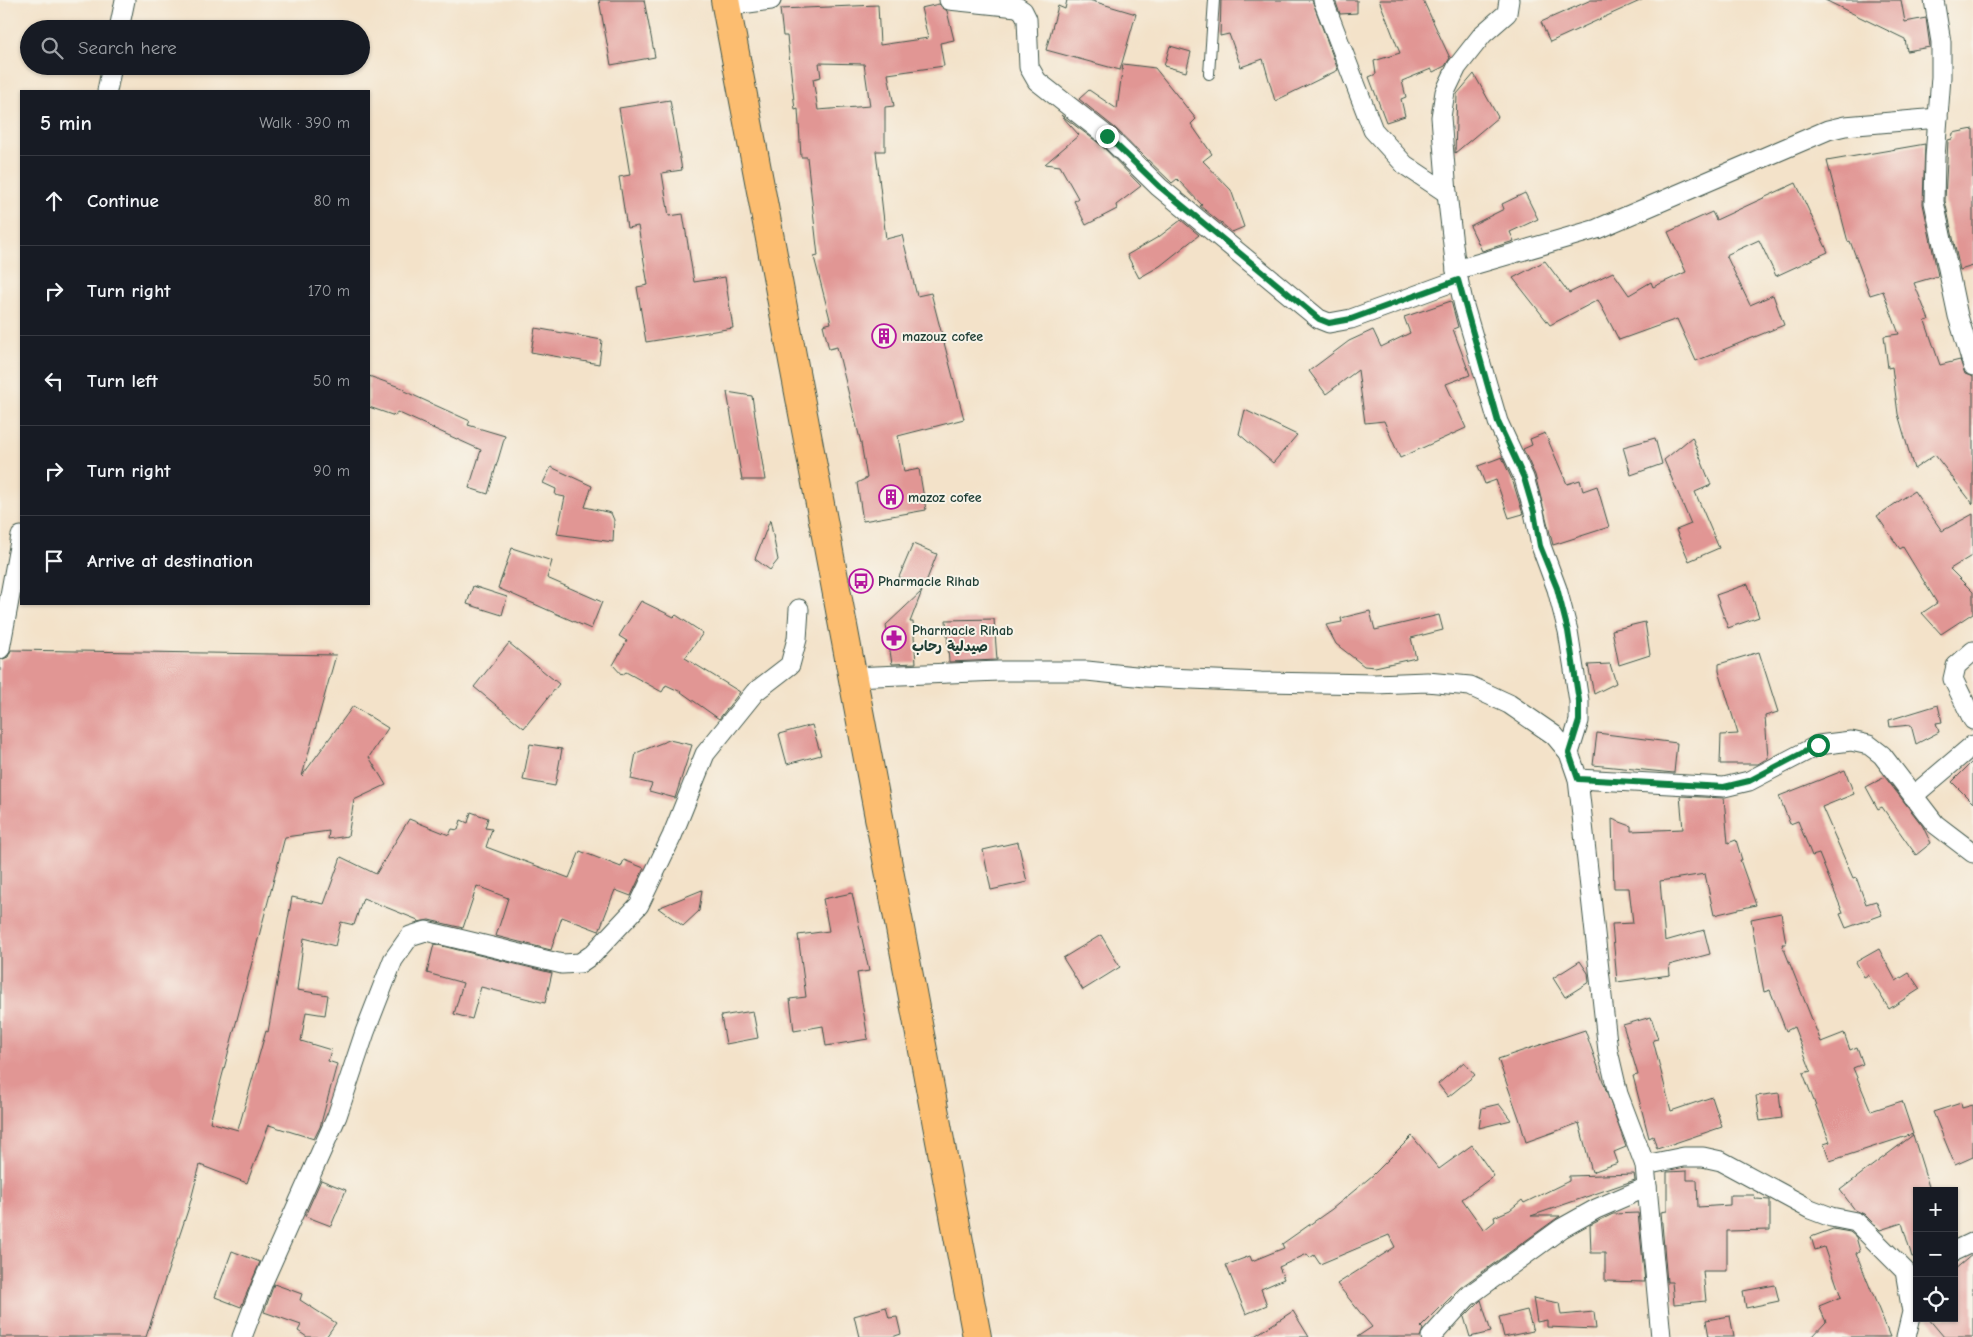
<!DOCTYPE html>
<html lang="en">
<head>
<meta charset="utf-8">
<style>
  :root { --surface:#171b24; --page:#20242c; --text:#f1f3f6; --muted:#9ea1a6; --line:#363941 }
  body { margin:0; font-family:"Comic Neue","Playpen Sans Arabic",sans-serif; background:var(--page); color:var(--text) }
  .controls { position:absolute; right:15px; bottom:15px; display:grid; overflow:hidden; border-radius:0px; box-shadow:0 1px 4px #0004 }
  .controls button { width:45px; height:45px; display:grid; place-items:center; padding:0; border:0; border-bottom:1px solid var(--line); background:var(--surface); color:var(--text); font:25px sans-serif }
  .stop { position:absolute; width:15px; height:15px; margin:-11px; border:4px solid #0b8043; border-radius:50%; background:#fff }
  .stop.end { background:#0b8043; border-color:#fff; box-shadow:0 1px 5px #0008 }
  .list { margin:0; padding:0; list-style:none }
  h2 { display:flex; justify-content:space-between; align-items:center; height:65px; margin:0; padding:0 20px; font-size:21px }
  h2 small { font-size:16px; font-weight:400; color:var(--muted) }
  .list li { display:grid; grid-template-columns:32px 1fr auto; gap:15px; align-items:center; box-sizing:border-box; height:90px; padding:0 20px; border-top:1px solid var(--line) }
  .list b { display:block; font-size:19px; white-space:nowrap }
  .list em { font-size:16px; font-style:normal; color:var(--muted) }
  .icon { flex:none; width:28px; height:28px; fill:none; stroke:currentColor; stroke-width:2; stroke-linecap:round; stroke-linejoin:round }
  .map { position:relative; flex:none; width:1973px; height:1337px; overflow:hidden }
  .search { position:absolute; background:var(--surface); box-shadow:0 1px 4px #0004; left:20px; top:20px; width:350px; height:55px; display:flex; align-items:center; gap:12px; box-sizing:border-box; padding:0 18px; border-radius:28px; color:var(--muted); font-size:19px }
  .panel { position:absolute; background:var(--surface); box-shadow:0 1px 4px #0004; left:20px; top:90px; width:350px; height:515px; border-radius:0px }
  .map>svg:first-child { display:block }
  .building { fill:#e19694; fill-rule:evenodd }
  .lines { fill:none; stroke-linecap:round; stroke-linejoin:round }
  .lane-casing { stroke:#3f564a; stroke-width:12 }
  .street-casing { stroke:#3f564a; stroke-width:21 }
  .primary-casing { stroke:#3f564a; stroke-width:30 }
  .lane { stroke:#fff; stroke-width:10 }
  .street { stroke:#fff; stroke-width:19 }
  .primary { stroke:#fcbd6f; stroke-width:28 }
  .route { stroke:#0b8043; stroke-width:6 }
  .labels { text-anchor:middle; stroke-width:4; stroke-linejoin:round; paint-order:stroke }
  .poi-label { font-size:14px; font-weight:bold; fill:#1f3d34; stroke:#f7f3e8; text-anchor:start }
</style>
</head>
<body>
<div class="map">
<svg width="1973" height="1337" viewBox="0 0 1973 1337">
  <rect width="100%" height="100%" fill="#f7f3e8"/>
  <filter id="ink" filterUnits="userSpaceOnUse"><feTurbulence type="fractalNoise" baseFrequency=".02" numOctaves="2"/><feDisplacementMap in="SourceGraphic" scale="10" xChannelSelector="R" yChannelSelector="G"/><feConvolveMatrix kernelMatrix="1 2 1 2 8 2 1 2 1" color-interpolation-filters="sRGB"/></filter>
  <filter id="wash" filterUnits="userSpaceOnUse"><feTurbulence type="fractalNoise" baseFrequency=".0096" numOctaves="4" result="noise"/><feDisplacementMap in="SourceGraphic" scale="20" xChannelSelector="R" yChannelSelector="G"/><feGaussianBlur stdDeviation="1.12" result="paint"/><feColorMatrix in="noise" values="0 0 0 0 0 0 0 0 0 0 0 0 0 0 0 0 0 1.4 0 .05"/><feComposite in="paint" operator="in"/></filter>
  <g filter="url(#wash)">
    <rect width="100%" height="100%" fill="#f3e2c9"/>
    <g id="blocks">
      <g class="building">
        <path d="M599,0H644L655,57L611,65Z"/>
        <path d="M1067,0H1089L1136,14L1120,70L1046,50L1058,6L1065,9Z"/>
        <path d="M1221,0H1312L1338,70L1275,101L1263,59L1241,67L1229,34L1220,36Z"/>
        <path d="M1335,0H1357V13L1340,14Z"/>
        <path d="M1379,0H1423L1450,58L1445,66L1433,72L1431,69L1402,81L1406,97L1401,99L1405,116L1386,122L1369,77L1376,74L1374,61L1400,53Z"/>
        <path d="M1591,0H1642L1550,42L1541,22Z"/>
        <path d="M1825,0H1901L1905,22L1926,18L1930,47L1907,51L1905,39Z"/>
        <path d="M939,4L947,11L954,40L940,43L944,66L888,74L894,106L885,107V151H876L886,239L902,235L917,296L931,293L964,419L898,436L904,472L919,469L926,510L863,521L857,483L867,478L861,443L837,347L829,349L823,325L831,323L814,257L818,256L807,157H801L798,109L795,110L787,36H783L780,9L878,5L880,45L928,38L921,8ZM819,63L864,64L870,106L818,110L813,79L821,77Z"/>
        <path d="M1170,46L1191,52L1186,72L1164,66Z"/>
        <path d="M1123,64L1155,68L1196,119L1191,124L1212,154L1203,161L1231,190L1244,227L1232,232L1200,206L1202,205L1177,179L1172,183L1115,128L1079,99L1089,90L1117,109Z"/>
        <path d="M1474,74L1498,117L1455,153L1457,94Z"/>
        <path d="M670,100L682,170L662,173L669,216L683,214L694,282L725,277L733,328L646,342L637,287L648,285L638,226L627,228L619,177L630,175L619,108Z"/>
        <path d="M1061,115L1100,144L1141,186L1116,205L1117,209L1086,225L1074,201L1078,198L1060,166L1045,164L1079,135Z"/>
        <path d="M1973,129V266L1960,270L1945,201L1948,140L1952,139L1953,133Z"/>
        <path d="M1925,144L1923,204L1938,276L1914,283L1929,320L1925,321L1940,365L1960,360L1965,374L1973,377V504L1935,455L1914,469L1898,414L1892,367L1888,368L1884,336L1899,334L1883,291L1870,295L1850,241L1848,242L1827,161Z"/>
        <path d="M1796,183L1828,252L1776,276L1759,240L1726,255L1750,305L1773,295L1784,325L1696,361L1677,319L1619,340L1598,300L1550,325L1513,278L1545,261L1569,293L1613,272L1629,295L1651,282L1653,287L1686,272L1668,232L1712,212L1716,220Z"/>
        <path d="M1525,193L1538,219L1510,232L1514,241L1482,251L1470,226L1504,209L1502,204Z"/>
        <path d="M1181,220L1199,235L1160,266L1139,278L1127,255L1160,236Z"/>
        <path d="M1451,301L1458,327L1453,329L1470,375L1446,384L1466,428L1400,458L1384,421L1365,423L1358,370L1326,394L1309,371L1349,341L1373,330L1381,347L1410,333L1404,317Z"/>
        <path d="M535,328L602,340L599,364L531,352Z"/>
        <path d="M369,376L405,389L404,391L470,421L468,425L505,436L488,494L469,488L481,450L397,412L395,416L369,407Z"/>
        <path d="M727,392L752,396L765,480H742Z"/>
        <path d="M1245,410L1297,435L1273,463L1239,434Z"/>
        <path d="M1545,433L1567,484L1580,480L1583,491L1597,486L1609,527L1553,545L1535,475L1523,449L1532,445L1530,439Z"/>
        <path d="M1692,437L1711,485L1695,492L1719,548L1689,561L1676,530L1691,524L1664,460Z"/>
        <path d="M1655,438L1662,464L1631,475L1623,447Z"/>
        <path d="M1502,457L1513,482L1523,514L1509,518L1496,480L1485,484L1478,466Z"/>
        <path d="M551,467L592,486L585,507L611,513L614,520L613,542L557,534L565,497L555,495L556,489L543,483Z"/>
        <path d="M1914,491L1942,531L1973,514V555L1950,569L1973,592V613L1941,634L1922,613L1937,603L1903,547L1900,549L1877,516Z"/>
        <path d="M770,520L778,560L770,570L755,559Z"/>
        <path d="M913,544L937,554L924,587L899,577Z"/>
        <path d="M512,548L552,561L547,578L602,602L591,629L498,588Z"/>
        <path d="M1748,584L1759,617L1728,628L1716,595Z"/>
        <path d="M473,586L507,597L502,615L467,604Z"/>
        <path d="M922,591L910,622H913L916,663L892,664L886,625Z"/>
        <path d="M641,601L674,617L676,615L703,633L685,658L740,692L719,719L681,692L666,685L662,692L626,672L622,675L613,665L627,641L619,636Z"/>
        <path d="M1370,611L1375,630L1439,615L1443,630L1411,638L1416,658L1375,667L1364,666L1336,644L1326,625L1342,622L1341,618Z"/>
        <path d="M994,619L997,660L949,662L946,620Z"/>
        <path d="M1645,622L1650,655L1619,665L1612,630Z"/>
        <path d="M509,643L559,684L524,728L474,687Z"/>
        <path d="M11,650L336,655L302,776L353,706L388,728L369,757L386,785L354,800L348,836L328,839L329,831L285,837L210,1122L238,1130L266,1031L268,1032L292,897L324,904L341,857L376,874L409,819L449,835L452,829L458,830L461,820L468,823L471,812L488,818L485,828L492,829L486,847L569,878L580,851L621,867L624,860L644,868L631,896L615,890L599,931L562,917L551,950L496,936L508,898L477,886L463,928L429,920L418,922V920L363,898L354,925L341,922L335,946L304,938L297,990L328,995L325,1015L306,1012L301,1041L331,1050L328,1061L337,1064L320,1127L314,1139L269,1125L247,1183L200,1165L189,1207L146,1337H0V660L8,657Z"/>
        <path d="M1759,652L1778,712L1765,716L1768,758L1758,764H1720L1721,735L1738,734L1719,671V664Z"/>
        <path d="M1610,664L1616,683L1594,694L1588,665Z"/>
        <path d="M1938,705L1942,722L1936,723L1939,732L1916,744L1911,725L1890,727L1889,720Z"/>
        <path d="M812,725L821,755L787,764L779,734Z"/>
        <path d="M1597,733L1677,743L1674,773L1593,765Z"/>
        <path d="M669,740L692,745L675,798L649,791L652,784L631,779L636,753Z"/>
        <path d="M530,744L562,749L555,786L523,780Z"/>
        <path d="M1973,761V803L1952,782Z"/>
        <path d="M1845,770L1854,794L1822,807L1853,878L1856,877L1866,904L1876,901L1882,915L1846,928L1840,914L1843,913L1819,854L1812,856L1798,821L1790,824L1779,796Z"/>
        <path d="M1885,777L1922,825L1931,843L1916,855L1882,807L1878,809L1866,787Z"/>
        <path d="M1680,796L1724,798L1728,843L1736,840L1742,860H1740L1756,905L1714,915L1705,874L1660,881L1665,941L1704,930L1710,954L1669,965L1670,975L1617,982L1612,924L1633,923L1629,888H1614L1612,819L1631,826V831L1683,829Z"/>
        <path d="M1018,842L1027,882L991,890L983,850Z"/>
        <path d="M702,890L699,911L683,926L658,908Z"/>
        <path d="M852,893L869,971L857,973L868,1039L826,1046L823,1026L794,1031L790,999L806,997L798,935L829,931L823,899Z"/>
        <path d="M1781,913L1786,944H1782L1821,1042L1844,1033L1850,1050L1857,1047L1863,1064L1853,1068L1871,1111L1902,1101L1913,1134L1830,1161L1824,1144L1830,1142L1803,1073L1811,1071L1794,1027L1786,1031L1770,990L1764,992L1751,919Z"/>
        <path d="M1101,935L1120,967L1083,990L1063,958Z"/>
        <path d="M434,944L552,973L545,1003L481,987L472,1019L454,1014L463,983L427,973Z"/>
        <path d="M1879,949L1896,981L1909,973L1920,989L1889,1009L1868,975L1864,977L1856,962Z"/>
        <path d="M1580,961L1588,973L1589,982L1565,997L1553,978Z"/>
        <path d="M753,1011L758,1038L726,1044L721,1016Z"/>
        <path d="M1651,1017L1658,1039L1653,1040L1671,1111L1712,1097L1722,1127L1657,1149L1653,1136L1649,1138L1633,1076L1638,1075L1623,1025Z"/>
        <path d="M1585,1030L1626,1147L1614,1152L1618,1163L1592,1172L1579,1123L1526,1142L1519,1118L1498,1059Z"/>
        <path d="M1464,1062L1475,1075L1448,1097L1438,1084Z"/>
        <path d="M1779,1093L1782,1118L1760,1121L1756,1096Z"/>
        <path d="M1961,1103L1962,1108L1973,1105V1157L1955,1165L1933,1112Z"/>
        <path d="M1499,1104L1511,1120L1479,1128L1482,1108Z"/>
        <path d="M1913,1135L1930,1190L1917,1191V1256L1912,1257L1902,1223L1880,1230L1864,1214L1855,1210L1840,1190Z"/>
        <path d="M1412,1136L1439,1169L1472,1145L1494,1176L1462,1199L1484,1230L1495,1221L1494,1217L1510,1210L1522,1200L1524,1203L1569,1181V1176L1634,1174L1635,1180L1531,1216H1560L1460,1288L1421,1327L1423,1329L1420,1337H1357L1372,1327L1337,1284L1395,1247L1389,1235L1320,1264L1314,1255L1310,1258L1307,1254L1279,1267L1284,1279L1261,1289L1267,1305L1246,1314L1226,1265L1250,1256L1252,1261L1284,1248L1282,1244L1332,1209L1373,1175Z"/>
        <path d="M1687,1171V1180H1697L1698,1207L1730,1205V1195H1754L1756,1199L1770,1200V1230L1727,1231V1271H1703L1706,1301L1674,1304L1672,1282H1667L1661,1212L1667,1211V1172Z"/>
        <path d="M321,1180L346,1190L331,1226L305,1216Z"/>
        <path d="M1638,1213L1645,1282L1605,1281V1253H1591L1590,1225L1613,1214Z"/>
        <path d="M1833,1229L1850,1232L1856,1237L1860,1251L1856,1253L1890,1337H1812L1826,1322L1819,1306L1841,1297L1824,1247L1815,1250L1811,1237Z"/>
        <path d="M232,1251L260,1262L241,1307L215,1297Z"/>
        <path d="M1973,1254V1337H1944L1928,1318H1954V1270Z"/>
        <path d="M274,1284L302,1294L300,1300L336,1323L326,1337H307L298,1331L301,1325L264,1312Z"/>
        <path d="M1775,1285L1779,1301L1746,1308L1743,1291Z"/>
        <path d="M1533,1298L1559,1303L1561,1315L1594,1312L1596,1329L1547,1327V1320L1537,1322Z"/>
        <path d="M1481,1300L1491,1332L1470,1337L1464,1317Z"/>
        <path d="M886,1307L889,1318L897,1317L901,1334L892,1337H859L854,1316Z"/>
        <path d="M1527,1310L1533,1331L1504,1337L1499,1317Z"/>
        <path d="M1293,1311L1309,1337H1253Z"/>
        <path d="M1730,1316L1734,1337H1709L1706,1320Z"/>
      </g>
    </g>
  </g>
  <g filter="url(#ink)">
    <use href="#blocks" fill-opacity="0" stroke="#3f564a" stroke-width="1"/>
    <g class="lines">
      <g class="lane-casing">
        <path id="lane" d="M1209,74L1214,0"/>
      </g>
      <g class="street-casing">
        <g id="street">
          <path d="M949,0L1017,7L1023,11L1027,19L1029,67L1037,81L1107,136L1159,187L1319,319L1329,323L1351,319L1458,280"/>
          <path d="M1323,0L1373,130L1405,165L1447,193"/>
          <path d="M1509,0L1507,13L1483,34L1457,67L1445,92L1441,117L1447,193L1456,270L1464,306L1498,422L1524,478L1534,512L1541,546L1557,589L1568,631L1579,701V721L1569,753"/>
          <path d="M1934,0L1941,42V77L1935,157L1934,202L1958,316L1973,366"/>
          <path d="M726,6L771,0"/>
          <path d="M119,29L125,0"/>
          <path d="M107,91L112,66"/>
          <path d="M1456,270L1597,229L1828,130L1845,126L1938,118"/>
          <path d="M0,649L21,536"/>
          <path d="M1973,651L1956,666L1953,679L1973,720"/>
          <path d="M852,677L999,671H1087L1145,677L1261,682L1375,684L1427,682L1470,686L1509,704L1554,735L1569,753L1578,779L1608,1051L1618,1094L1645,1165L1661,1337"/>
          <path d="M1578,779L1724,787L1749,781L1818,745L1851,741L1869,745L1882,755L1935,824L1973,853"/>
          <path d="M1913,796L1973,745"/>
          <path d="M1645,1165L1684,1157H1703L1721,1161L1810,1209L1831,1217L1856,1222L1905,1271L1912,1312L1906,1337"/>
          <path d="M1954,1251L1973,1242"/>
          <path d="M242,1337L263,1282L337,1116L365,1032L393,960L410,936L426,931L562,964L580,963L593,954L639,905L672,836L705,754L755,692L790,665L797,639L799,609"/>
          <path d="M1431,1337L1467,1297L1562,1228L1596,1209L1647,1187"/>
        </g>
      </g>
      <g class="primary-casing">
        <path id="primary" d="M725,0L977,1337"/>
      </g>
      <use href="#lane" class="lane"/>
      <use href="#street" class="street"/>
      <use href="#primary" class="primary"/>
    </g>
  </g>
  <g class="lines" filter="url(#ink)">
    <path class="route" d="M1107,136L1160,187L1319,319L1329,323L1351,319L1458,280L1498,422L1524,478L1534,512L1540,546L1557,588L1568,631L1579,701V721L1569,753L1578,779L1724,787L1749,781L1818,745"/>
  </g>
  <defs>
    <g id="building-ring" transform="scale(1.25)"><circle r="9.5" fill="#f7f3e8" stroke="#b5179e" stroke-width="1.5"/><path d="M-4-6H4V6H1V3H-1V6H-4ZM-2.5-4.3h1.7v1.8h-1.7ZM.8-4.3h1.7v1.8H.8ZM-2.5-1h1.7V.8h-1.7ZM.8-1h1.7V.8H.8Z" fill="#b5179e"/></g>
    <g id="bus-ring" transform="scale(1.25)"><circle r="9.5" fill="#f7f3e8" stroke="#b5179e" stroke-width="1.5"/><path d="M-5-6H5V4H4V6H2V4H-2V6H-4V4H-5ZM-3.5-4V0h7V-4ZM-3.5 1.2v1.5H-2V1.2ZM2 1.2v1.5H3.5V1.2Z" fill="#b5179e"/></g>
    <g id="pharmacy-ring" transform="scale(1.25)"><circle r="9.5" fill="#f7f3e8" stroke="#b5179e" stroke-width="1.5"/><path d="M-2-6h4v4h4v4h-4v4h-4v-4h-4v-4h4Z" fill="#b5179e"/></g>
  </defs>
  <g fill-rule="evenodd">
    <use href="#building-ring" x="884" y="336"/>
    <use href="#building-ring" x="891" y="497"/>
    <use href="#bus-ring" x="861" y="581"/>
    <use href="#pharmacy-ring" x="894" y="638"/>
  </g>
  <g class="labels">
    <g class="poi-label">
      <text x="902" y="341">mazouz cofee</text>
      <text x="908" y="502">mazoz cofee</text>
      <text x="878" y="586">Pharmacie Rihab</text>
      <text x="912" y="635">Pharmacie Rihab<tspan x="912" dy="16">صيدلية رحاب</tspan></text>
    </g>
  </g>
</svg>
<div class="controls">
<button>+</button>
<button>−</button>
<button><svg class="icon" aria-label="locate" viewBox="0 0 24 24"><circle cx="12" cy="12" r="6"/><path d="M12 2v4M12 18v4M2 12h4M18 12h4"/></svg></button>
</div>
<div class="stop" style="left:1818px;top:745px"></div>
<div class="stop end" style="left:1107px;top:136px"></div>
<div class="search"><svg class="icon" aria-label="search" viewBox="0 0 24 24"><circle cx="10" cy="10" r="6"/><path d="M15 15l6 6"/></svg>Search here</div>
<section class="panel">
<h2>5 min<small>Walk · 390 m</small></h2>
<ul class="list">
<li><svg class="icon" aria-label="ahead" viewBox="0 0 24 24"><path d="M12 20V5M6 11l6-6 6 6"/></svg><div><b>Continue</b></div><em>80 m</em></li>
<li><svg class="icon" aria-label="right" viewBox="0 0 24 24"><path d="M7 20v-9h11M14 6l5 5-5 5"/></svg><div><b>Turn right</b></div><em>170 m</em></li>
<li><svg class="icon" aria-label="left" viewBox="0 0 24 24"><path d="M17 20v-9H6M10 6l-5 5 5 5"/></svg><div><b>Turn left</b></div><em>50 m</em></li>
<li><svg class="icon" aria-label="right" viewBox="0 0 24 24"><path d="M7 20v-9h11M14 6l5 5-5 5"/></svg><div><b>Turn right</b></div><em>90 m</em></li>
<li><svg class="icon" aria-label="arrive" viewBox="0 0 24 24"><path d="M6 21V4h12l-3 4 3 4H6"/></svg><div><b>Arrive at destination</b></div></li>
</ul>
</section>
</div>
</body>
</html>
